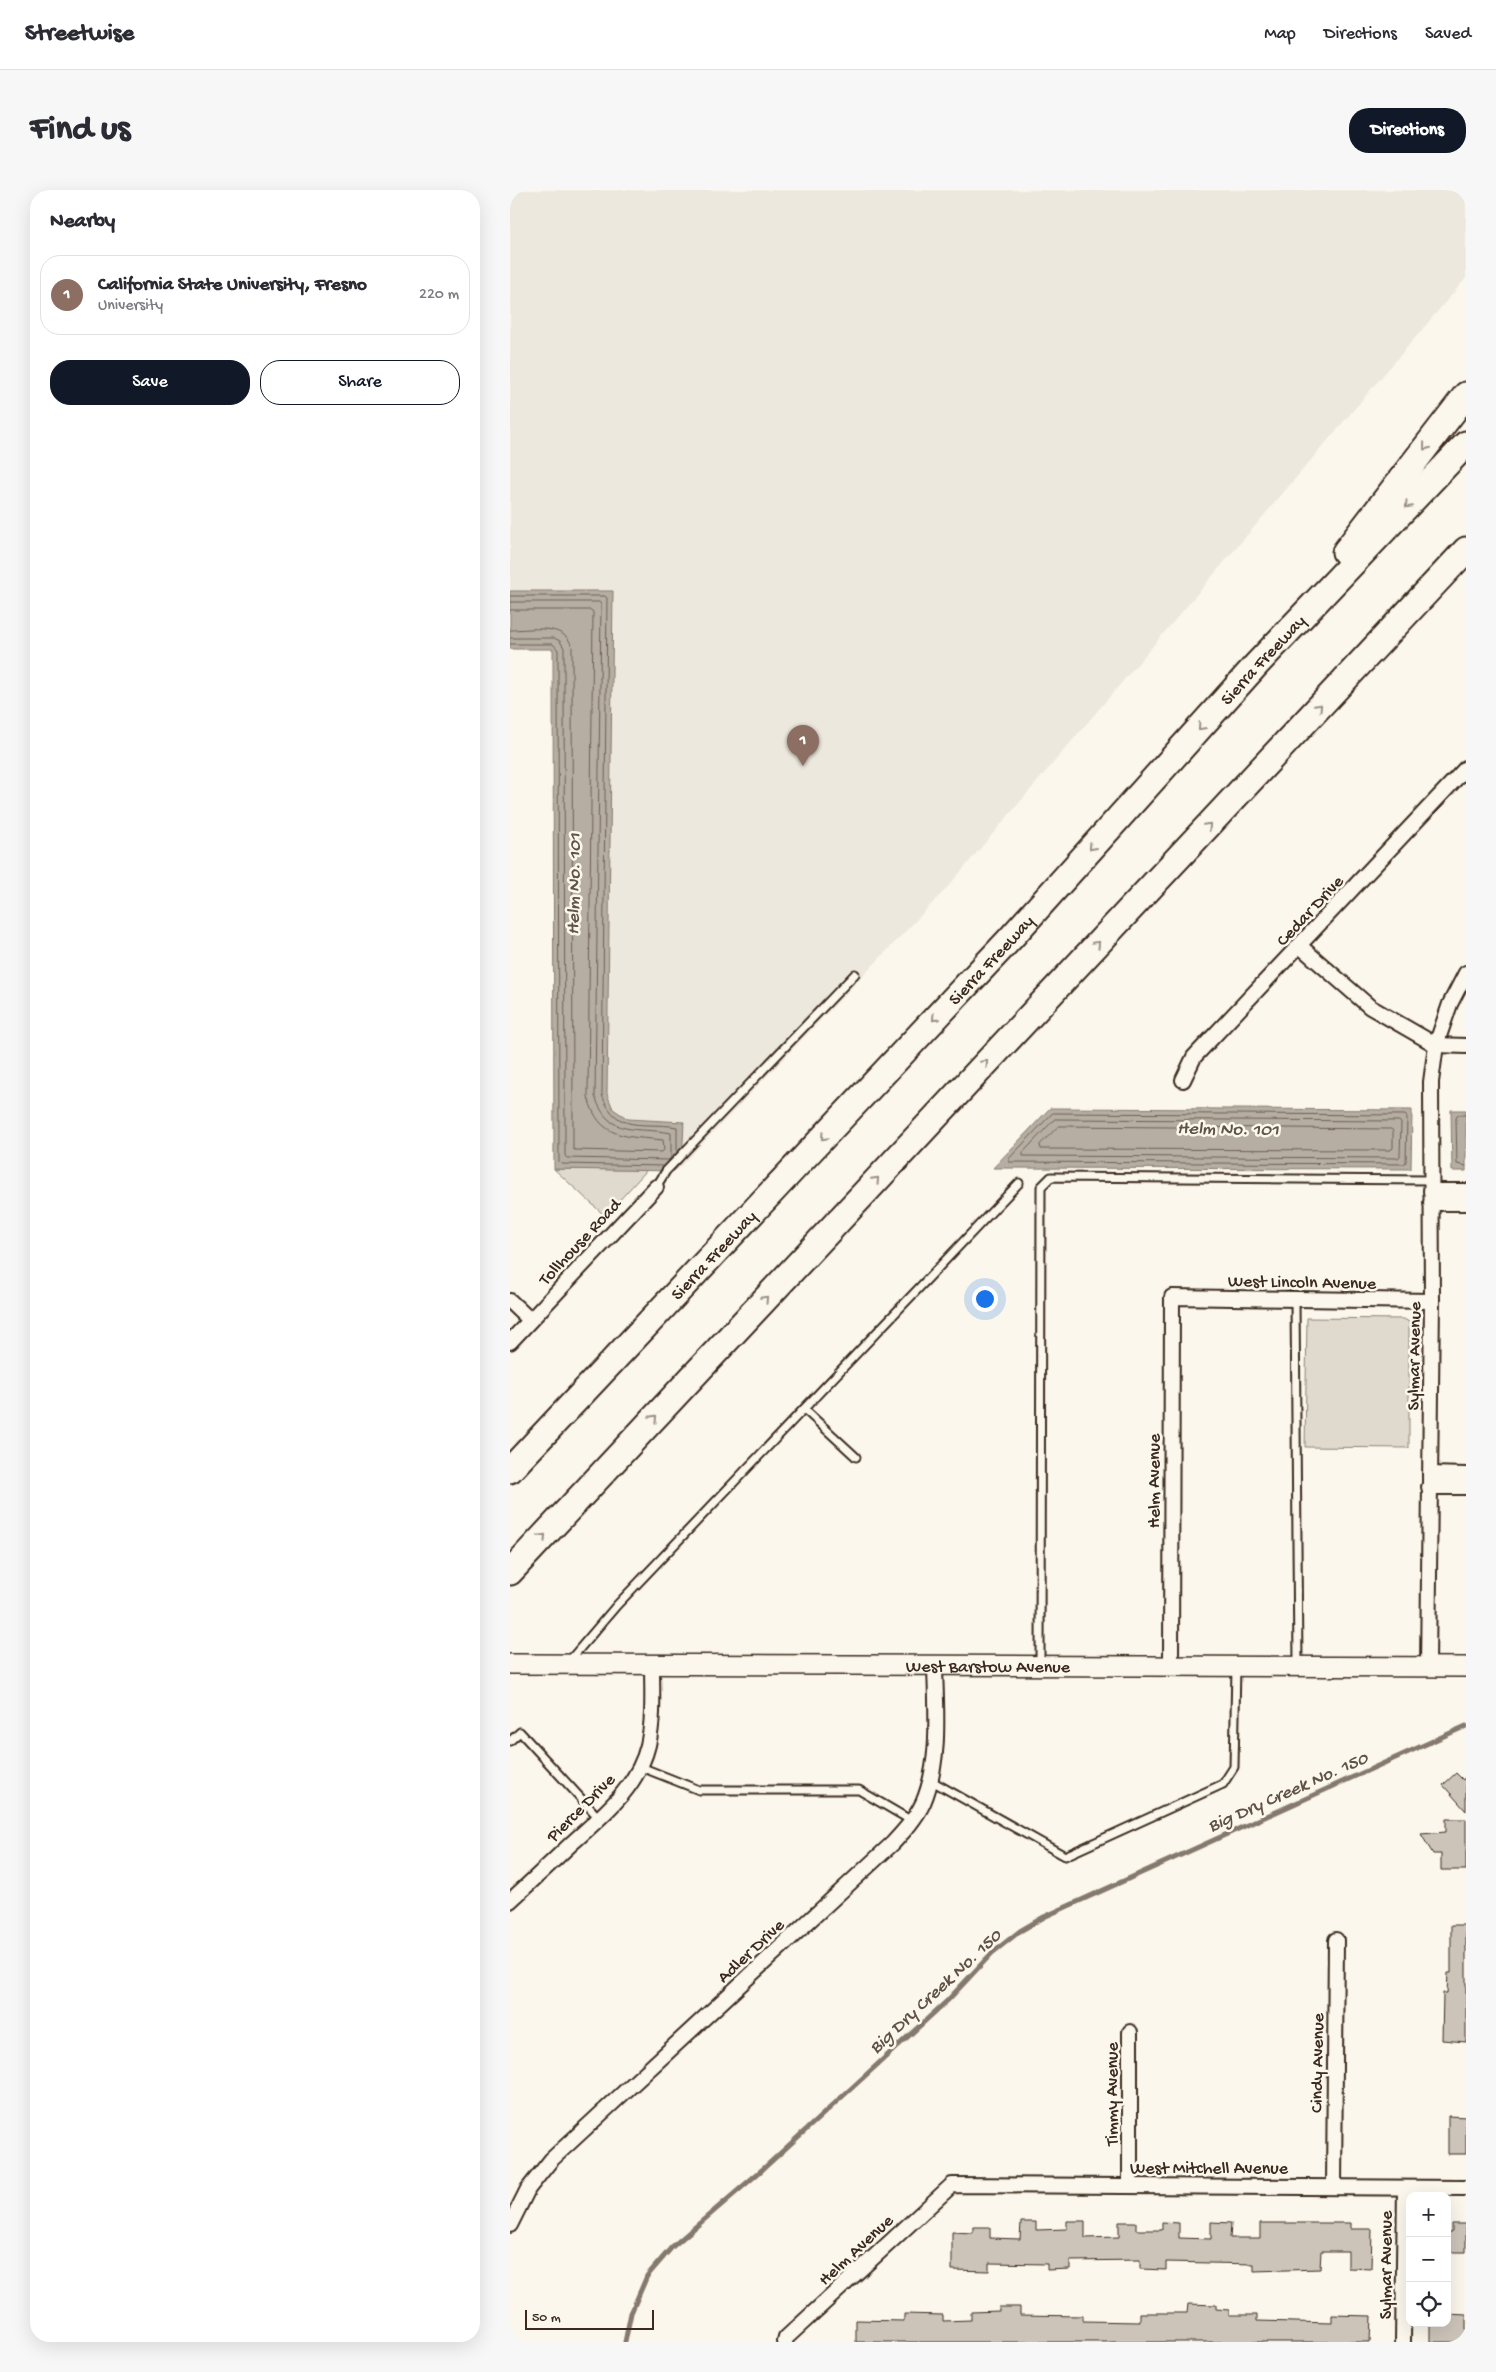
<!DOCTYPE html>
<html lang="en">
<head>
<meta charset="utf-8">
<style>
  :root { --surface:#fff; --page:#f7f7f7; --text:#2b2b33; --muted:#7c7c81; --line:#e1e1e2; --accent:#111827 }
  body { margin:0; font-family:"Gochi Hand",sans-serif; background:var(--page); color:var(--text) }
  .controls { position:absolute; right:15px; bottom:15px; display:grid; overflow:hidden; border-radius:10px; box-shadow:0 5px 20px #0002 }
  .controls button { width:45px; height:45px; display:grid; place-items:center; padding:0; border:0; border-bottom:1px solid var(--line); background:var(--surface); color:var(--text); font:25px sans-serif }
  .scale { position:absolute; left:15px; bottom:12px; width:129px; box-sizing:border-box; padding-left:5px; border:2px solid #3b2a1e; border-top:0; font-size:14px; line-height:18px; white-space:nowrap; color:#3b2a1e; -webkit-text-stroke:4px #fbf7ec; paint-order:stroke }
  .you { position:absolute; left:474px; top:1108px; width:18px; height:18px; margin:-12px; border:4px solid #fff; border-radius:50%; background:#1a73e8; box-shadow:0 0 0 8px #1a73e833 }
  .badge { display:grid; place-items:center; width:32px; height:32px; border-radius:50%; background:var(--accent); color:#fff; font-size:16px; font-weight:700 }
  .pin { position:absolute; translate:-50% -41px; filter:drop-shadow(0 1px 2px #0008) }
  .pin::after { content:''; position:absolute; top:26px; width:18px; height:15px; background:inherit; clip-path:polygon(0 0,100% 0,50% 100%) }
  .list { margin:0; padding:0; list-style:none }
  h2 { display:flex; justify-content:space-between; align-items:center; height:65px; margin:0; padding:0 20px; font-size:21px }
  h2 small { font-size:16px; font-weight:400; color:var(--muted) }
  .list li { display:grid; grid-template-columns:32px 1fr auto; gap:15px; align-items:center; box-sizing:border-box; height:80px; margin:0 10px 10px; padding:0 10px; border:1px solid var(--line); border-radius:20px }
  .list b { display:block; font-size:19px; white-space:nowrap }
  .list p { margin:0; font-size:16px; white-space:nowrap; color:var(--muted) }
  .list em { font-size:16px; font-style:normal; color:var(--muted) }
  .actions { display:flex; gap:10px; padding:15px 20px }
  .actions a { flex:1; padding:11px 0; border:1px solid var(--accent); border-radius:20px; text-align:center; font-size:18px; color:var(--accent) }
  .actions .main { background:var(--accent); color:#fff }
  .icon { flex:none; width:28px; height:28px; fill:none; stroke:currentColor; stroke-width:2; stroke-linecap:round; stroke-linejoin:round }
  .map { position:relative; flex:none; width:956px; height:2152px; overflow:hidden; border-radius:20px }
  header { display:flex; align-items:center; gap:30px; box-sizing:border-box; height:70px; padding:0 25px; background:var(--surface); border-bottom:1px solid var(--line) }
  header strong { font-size:24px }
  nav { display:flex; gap:28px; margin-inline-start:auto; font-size:18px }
  .intro { display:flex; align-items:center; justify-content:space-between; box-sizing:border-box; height:120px; padding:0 30px }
  h1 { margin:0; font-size:35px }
  .button { padding:12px 22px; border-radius:20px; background:var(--accent); color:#fff; font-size:18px; font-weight:700 }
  main { display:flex; gap:30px; padding:0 30px }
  aside { flex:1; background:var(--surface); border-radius:20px; box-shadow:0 5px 20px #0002 }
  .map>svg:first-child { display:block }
  .built { fill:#ede8dd }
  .green { fill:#dfd9ce; stroke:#8d8276 }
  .water { fill:#b6aea2; stroke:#85796d }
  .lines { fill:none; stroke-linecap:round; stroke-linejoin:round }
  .shore { stroke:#6c5f53; stroke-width:1 }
  .stream { stroke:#85796d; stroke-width:5 }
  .building { fill:#ccc4b9; stroke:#3b2a1e }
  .lane-casing { stroke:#3b2a1e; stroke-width:11 }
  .street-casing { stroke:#3b2a1e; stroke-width:18 }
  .secondary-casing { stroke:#3b2a1e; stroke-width:22 }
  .highway-casing { stroke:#3b2a1e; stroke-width:29 }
  .lane { stroke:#fbf7ec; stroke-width:7 }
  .street { stroke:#fbf7ec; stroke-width:14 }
  .secondary { stroke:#fbf7ec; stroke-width:19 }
  .highway { stroke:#fbf7ec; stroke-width:25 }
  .oneway { stroke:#9b9085 }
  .labels { text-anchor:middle; stroke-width:5; stroke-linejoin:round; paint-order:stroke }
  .street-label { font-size:18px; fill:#3b2a1e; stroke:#fbf7ec }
  .water-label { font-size:19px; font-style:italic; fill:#605246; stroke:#fbf7ec }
</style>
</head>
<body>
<header>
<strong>Streetwise</strong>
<nav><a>Map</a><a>Directions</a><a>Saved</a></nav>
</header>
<div class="intro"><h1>Find us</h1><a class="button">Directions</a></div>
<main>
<aside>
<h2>Nearby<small></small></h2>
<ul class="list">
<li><span class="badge" style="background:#8d6e63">1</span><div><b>California State University, Fresno</b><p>University</p></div><em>220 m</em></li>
</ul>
<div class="actions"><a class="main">Save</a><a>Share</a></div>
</aside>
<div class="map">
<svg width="956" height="2152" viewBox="0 0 956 2152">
  <rect width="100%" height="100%" fill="#fbf7ec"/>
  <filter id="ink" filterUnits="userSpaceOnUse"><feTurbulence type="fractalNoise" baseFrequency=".02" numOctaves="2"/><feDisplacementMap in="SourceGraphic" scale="10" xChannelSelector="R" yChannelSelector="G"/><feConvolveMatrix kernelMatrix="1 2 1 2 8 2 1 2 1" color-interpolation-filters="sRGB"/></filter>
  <g filter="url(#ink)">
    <path class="built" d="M0,0H956V88L436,699L167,980L139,977L48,975L44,454H0Z"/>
    <g class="green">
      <path d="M44,979L137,980L95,1026Z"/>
      <path d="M797,1128L894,1129L899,1132V1258L795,1257Z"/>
    </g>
    <g class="water">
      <path d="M0,401H103L97,904L103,919L118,929L174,932L172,972L164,981L44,979L43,459H0Z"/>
      <path d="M540,918L902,920L901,979L483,978Z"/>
      <path d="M941,920H956V981H942Z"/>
    </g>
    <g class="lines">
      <g class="shore">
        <path d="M0,406H95L97,408L92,905C107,945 133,931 167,937V962"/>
        <path d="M0,412H89L91,414L85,906C99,949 127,936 161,943V967L159,970L57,968L55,966L54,458L50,451L44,448H0"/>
        <path d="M0,420H81L83,422L78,907C89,950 117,946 153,950L154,960L152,962L65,960L63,959L62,457C55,432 20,440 0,440"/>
        <path d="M0,454H43L48,460L49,972L51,974L154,976"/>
        <path d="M543,923L895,925L897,927L896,972L894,974L499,972V969Z"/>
        <path d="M956,925H948L946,928L947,974L956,976"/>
        <path d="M545,929L889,931L891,933L890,966L888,968L513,966V963Z"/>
        <path d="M549,936L881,939L883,941V958L880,960L531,959L530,955Z"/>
      </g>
      <path class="stream" d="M115,2152L121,2123L137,2086L162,2057L253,1979L438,1810L482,1763L510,1741L534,1727L956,1536"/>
    </g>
    <g class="building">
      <path d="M946,1583L953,1590L956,1586V1621L933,1595Z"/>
      <path d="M936,1629H956V1680H931V1664H923L911,1644L936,1642Z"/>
      <path d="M941,1735H956V1852L932,1850L933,1803H937L938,1783H941Z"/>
      <path d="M938,1926L956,1927V1964H938Z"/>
      <path d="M557,2031H575V2048L609,2047V2032H626V2040H652V2032L669,2033V2048L701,2049V2032L721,2033L720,2048H750V2033H841V2039H862L861,2079L838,2078V2061H811L810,2079L744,2081V2074L656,2072V2080L630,2079V2070L560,2071V2079L537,2080V2074L479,2073V2081L442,2080V2042L463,2043V2037H480V2048L510,2049L511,2032H526V2040L557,2039Z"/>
      <path d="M942,2034H956V2062H937V2042H942Z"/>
      <path d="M678,2114L706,2115V2119L719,2120V2125H747V2131L822,2133V2125L861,2126L860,2152H346V2130L394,2131V2124L433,2125V2131L461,2130V2122L489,2121V2117H510V2125L573,2126V2131L630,2132V2123H677Z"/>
      <path d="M937,2124L956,2125V2152H920V2133H937Z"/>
    </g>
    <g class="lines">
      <g class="lane-casing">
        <g id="lane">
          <path d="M146,997L156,981L345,784"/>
          <path d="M785,1110L788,1474"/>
          <path d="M294,1219L346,1267"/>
          <path d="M60,1470L107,1415L509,993"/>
          <path d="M530,1476L531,997L541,987L920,990"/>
          <path d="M0,1551L10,1542L89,1628"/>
          <path d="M131,1577L189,1600H349L402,1631"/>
          <path d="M420,1590L555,1666L713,1594L724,1577L726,1477"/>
        </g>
      </g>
      <g class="street-casing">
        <g id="street">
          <path d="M791,757L860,817L926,855L956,856"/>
          <path d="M673,890L684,867L956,578"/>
          <path d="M921,1001H956"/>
          <path d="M921,1013H956"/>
          <path d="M0,1111L20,1130"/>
          <path d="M0,1152L146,997"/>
          <path d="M920,1284L956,1285"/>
          <path d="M919,1297H956"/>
          <path d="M661,1476L662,1107L922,1111"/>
          <path d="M918,1477L922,1111L921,892L926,855L940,814L956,783"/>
          <path d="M0,1711C21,1692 41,1673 62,1653C93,1625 128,1597 138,1555C144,1529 142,1500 142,1474"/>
          <path d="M620,1842V1996"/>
          <path d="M824,1997L826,1750"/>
          <path d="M0,2035L18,1999L41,1970L383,1653C394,1641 406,1628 413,1613C431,1571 426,1521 425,1476"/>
          <path d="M275,2152L276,2148L442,1995L956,1998"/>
          <path d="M893,2152L895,1998"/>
        </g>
      </g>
      <g class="secondary-casing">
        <g id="secondary">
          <path id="s1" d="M0,1474L956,1477"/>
        </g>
      </g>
      <g class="highway-casing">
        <g id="highway">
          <path d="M835,362L956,205"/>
          <path id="s2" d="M0,1280L499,750L747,474L956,254"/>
          <path d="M0,1382L956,360"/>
        </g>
      </g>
      <use href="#lane" class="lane"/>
      <use href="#street" class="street"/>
      <use href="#secondary" class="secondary"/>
      <use href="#highway" class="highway"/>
    </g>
    <defs><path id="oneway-chevron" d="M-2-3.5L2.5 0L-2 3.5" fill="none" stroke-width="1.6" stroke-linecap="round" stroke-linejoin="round" transform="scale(1.25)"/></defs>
    <g class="oneway">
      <use href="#oneway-chevron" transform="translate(916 257) rotate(128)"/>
      <use href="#oneway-chevron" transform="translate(898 315) rotate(133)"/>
      <use href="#oneway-chevron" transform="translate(809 517) rotate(-47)"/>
      <use href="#oneway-chevron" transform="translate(691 537) rotate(132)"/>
      <use href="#oneway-chevron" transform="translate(698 636) rotate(-47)"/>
      <use href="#oneway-chevron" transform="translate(582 657) rotate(132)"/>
      <use href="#oneway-chevron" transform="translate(587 754) rotate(-47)"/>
      <use href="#oneway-chevron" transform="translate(425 828) rotate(133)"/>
      <use href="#oneway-chevron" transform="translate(475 873) rotate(-47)"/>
      <use href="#oneway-chevron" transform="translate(314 947) rotate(133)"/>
      <use href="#oneway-chevron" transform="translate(366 990) rotate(-47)"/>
      <use href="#oneway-chevron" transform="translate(255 1109) rotate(-47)"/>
      <use href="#oneway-chevron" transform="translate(144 1228) rotate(-47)"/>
      <use href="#oneway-chevron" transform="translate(33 1347) rotate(-47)"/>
    </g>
  </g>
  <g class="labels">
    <g class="street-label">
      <text dy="6" stroke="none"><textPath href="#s2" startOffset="1106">Sierra Freeway</textPath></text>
      <text transform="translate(799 720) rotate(-47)" y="6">Cedar Drive</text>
      <text dy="6" stroke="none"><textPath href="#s2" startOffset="701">Sierra Freeway</textPath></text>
      <text transform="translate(69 1051) rotate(-47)" y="6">Tollhouse Road</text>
      <text dy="6" stroke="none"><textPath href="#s2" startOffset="296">Sierra Freeway</textPath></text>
      <text transform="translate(792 1091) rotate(1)" y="6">West Lincoln Avenue</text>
      <text transform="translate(903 1166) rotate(-89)" y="6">Sylmar Avenue</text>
      <text transform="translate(643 1291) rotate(-90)" y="6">Helm Avenue</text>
      <text dy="6" stroke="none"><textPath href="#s1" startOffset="478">West Barstow Avenue</textPath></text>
      <text transform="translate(70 1617) rotate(-45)" y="6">Pierce Drive</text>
      <text transform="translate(240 1760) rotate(-43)" y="6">Adler Drive</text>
      <text transform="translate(806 1873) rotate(-89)" y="6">Cindy Avenue</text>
      <text transform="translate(601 1904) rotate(-90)" y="6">Timmy Avenue</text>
      <text x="699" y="1983">West Mitchell Avenue</text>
      <text transform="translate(345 2059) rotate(-43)" y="6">Helm Avenue</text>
      <text transform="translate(875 2075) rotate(-90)" y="6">Sylmar Avenue</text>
    </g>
    <g class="water-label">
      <text transform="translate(62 694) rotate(-89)" y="7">Helm No. 101</text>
      <text transform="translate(718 937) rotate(1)" y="7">Helm No. 101</text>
      <text transform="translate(777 1600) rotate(-24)" y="7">Big Dry Creek No. 150</text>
      <text transform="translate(424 1800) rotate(-43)" y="7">Big Dry Creek No. 150</text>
    </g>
  </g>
</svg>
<div class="controls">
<button>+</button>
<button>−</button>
<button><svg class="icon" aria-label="locate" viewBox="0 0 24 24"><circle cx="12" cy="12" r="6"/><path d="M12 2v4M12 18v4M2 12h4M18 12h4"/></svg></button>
</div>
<div class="scale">50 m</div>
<div class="you"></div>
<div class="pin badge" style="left:293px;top:576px;background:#8d6e63">1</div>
</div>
</main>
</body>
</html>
